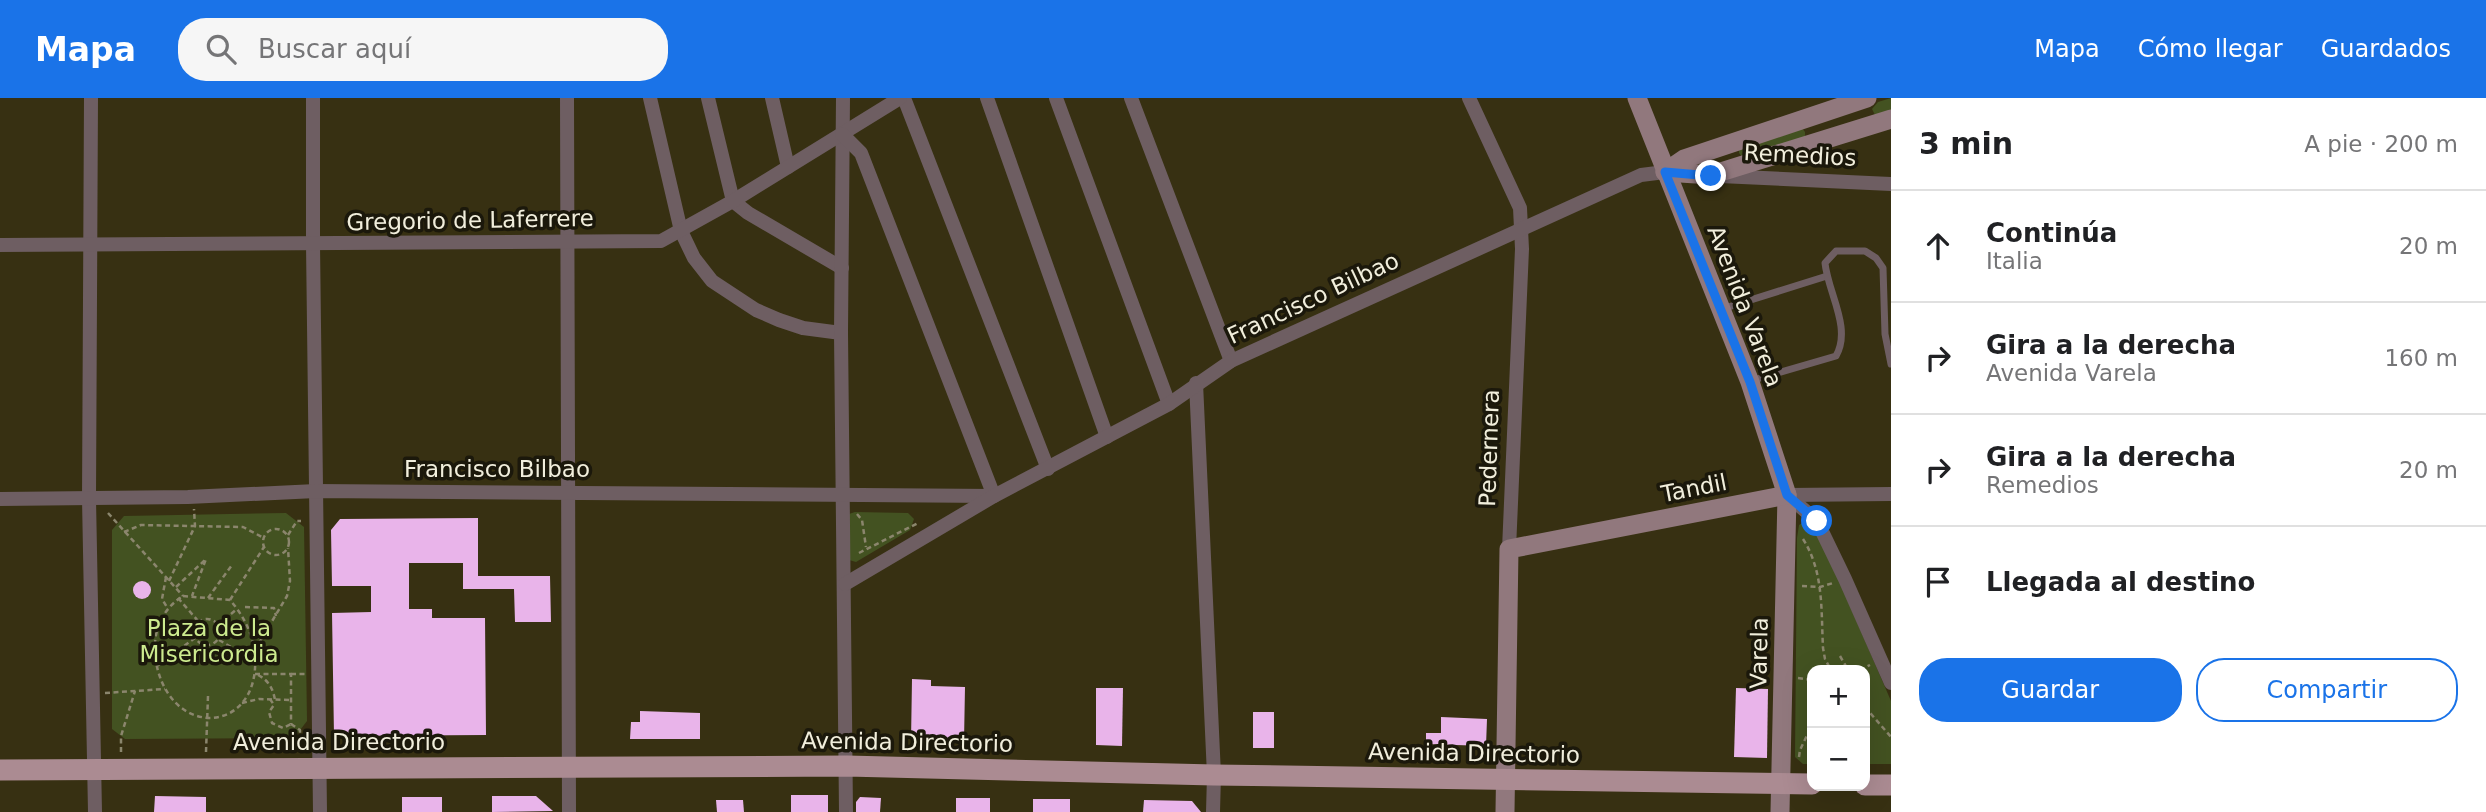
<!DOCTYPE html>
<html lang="es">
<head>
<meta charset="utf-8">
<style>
  :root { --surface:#fff; --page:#f6f6f6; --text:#202124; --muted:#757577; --line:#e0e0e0; --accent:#1a73e8 }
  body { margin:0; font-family:"DejaVu Sans",sans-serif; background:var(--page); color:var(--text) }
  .controls { position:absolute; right:21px; bottom:21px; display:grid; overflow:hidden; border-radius:14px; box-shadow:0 7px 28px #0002 }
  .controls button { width:63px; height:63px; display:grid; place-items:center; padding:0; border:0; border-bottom:2px solid var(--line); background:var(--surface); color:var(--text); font:35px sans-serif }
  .stop { position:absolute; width:21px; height:21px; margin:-16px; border:5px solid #1a73e8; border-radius:50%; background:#fff }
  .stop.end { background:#1a73e8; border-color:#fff; box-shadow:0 2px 7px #0008 }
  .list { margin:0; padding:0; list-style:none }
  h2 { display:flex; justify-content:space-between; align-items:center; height:91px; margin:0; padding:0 28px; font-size:30px }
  h2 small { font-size:23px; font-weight:400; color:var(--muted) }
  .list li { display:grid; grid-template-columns:46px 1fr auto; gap:21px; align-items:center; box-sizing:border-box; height:112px; padding:0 28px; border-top:2px solid var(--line) }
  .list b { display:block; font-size:26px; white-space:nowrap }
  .list p { margin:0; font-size:23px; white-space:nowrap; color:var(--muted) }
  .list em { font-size:23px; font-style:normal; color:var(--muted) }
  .actions { display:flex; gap:14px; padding:21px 28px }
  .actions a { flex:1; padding:16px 0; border:2px solid var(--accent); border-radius:28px; text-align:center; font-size:24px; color:var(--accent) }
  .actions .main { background:var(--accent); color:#fff }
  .icon { flex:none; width:38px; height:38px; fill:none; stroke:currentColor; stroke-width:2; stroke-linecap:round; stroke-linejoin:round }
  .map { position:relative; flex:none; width:1891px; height:714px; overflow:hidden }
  header { display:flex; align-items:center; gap:42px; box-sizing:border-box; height:98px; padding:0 35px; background:var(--accent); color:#fff }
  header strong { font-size:33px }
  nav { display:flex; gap:38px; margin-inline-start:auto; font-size:24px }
  .search { width:490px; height:63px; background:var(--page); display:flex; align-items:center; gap:18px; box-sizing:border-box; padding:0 24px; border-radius:28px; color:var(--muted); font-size:26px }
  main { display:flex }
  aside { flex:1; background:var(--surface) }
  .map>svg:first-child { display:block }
  .green { fill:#435221 }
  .building { fill:#e9b4ea }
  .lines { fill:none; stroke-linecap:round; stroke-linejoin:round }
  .path { stroke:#8b866d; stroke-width:2.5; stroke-dasharray:5 3.5; stroke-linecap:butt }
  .lane { stroke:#6e5e62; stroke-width:7 }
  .street { stroke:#6e5e62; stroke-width:14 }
  .secondary { stroke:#91787d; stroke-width:19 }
  .primary { stroke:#ab8b92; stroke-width:21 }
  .route { stroke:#1a73e8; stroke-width:9 }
  .labels { text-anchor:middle; stroke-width:7; stroke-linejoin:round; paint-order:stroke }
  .street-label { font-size:23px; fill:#f1eedc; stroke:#1b180b }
  .park-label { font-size:23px; fill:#cdeb8f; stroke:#1b180b }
</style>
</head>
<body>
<header>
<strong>Mapa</strong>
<div class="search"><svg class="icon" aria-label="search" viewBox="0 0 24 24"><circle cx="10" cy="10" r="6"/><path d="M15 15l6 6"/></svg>Buscar aquí</div>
<nav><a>Mapa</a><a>Cómo llegar</a><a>Guardados</a></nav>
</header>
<main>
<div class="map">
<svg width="1891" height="714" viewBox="0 0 1891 714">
  <rect width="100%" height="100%" fill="#373012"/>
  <g class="green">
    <path d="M1891,0V16L1875,17L1872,11L1878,4Z"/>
    <path d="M1802,30L1805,34V40L1743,60L1739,55V52Z"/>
    <path d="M855,414L908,415L914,421L910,432L856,464L849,462V416Z"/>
    <path d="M286,415L304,429L307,623L294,640L125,641L112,631V432L124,418Z"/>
    <path d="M1807,422L1815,427L1891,603V666H1865V572H1812V666H1803L1795,659L1797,440L1799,427Z"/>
  </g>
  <g class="building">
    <path d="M478,420V478H550L551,524H515L514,491H463V465H409V511H432V520H485L486,637L334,638L332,515L371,514V488H332L331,432L340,421Z"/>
    <circle cx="142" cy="492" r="9"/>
    <path d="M912,581L931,582V588L965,589L964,643H911Z"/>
    <path d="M1096,590H1123L1122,648L1096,647Z"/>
    <path d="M1736,590L1768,591L1767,660L1734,659Z"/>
    <path d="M640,613L700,615V641H630L631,624H640Z"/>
    <rect x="1253" y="614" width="21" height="36"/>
    <path d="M1441,619L1487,621L1486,648L1426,646V635H1441Z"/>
    <rect x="791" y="697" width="37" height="17"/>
    <path d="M155,698L206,699V714H154Z"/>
    <path d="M492,698H536L553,713L492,714Z"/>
    <rect x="402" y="699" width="40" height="15"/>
    <path d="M860,699L881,700L880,714H856V704Z"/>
    <rect x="956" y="700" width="34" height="14"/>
    <rect x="1033" y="701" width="37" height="13"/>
    <path d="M716,702H743L744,714H717Z"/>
    <path d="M1144,702L1192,703L1201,714H1143Z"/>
  </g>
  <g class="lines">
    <g class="path">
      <path d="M108,415L183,498"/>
      <path d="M857,416L862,422L866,449"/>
      <circle cx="276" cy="444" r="13"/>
      <path d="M124,434L141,427L243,429L264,440"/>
      <path d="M288,437L297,423H301"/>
      <path d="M1803,441C1824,474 1821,512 1823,550L1825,561L1831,572"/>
      <path d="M859,455L918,425"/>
      <path d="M166,479L162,501L168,511"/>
      <path d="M169,483L195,428L194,411"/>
      <path d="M1802,488L1820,489L1833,485"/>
      <path d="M176,489L206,461L192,498"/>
      <path d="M183,498L230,502C244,518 254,538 255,559C260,638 165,643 155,557C153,533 162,511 183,498Z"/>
      <path d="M178,500L199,524"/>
      <path d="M208,500L232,467"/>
      <path d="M230,502L264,449"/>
      <path d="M245,509L274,510L276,518"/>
      <circle cx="207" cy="534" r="13"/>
      <path d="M218,527L237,511"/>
      <path d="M219,542L255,563"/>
      <path d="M255,552L287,498L290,483L288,450"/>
      <path d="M1840,558L1847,570"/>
      <path d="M157,568L195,540"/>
      <path d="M1833,572L1841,569L1851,572"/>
      <path d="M1860,572L1870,567"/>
      <path d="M255,576H291V626"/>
      <path d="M291,576H305"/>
      <path d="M258,577C268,582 273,590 275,602"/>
      <path d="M1798,580L1812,582"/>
      <path d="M105,595L165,591"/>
      <path d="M270,601L274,607L269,614L272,625L283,630L291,626"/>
      <path d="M242,605L259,601L290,602"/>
      <path d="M1865,609L1891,639"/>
      <path d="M291,626L300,632V653"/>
      <path d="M121,654V638L135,593"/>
      <path d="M206,654L208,598"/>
      <path d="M1799,659L1800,652L1812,627"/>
    </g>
    <g class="lane">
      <path d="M1722,211L1827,178"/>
      <path d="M1750,283L1836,258C1852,230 1828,195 1825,165L1836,153H1865L1876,160L1883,170L1885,236L1891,266"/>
    </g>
    <g class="street">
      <path d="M91,0L89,401L95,714"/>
      <path d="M313,0V146L320,714"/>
      <path d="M567,0L569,714"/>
      <path d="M650,0L681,133L694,160L712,183L756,212L779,222L803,230L841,235"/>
      <path d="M708,0L733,103L748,115L842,170"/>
      <path d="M772,0L788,69"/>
      <path d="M843,0L841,235L846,714"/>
      <path d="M904,0L1048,371"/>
      <path d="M987,0L1107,339"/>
      <path d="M1056,0L1169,306"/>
      <path d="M1131,0L1231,263"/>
      <path d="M1469,0L1520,110L1522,151L1509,451"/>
      <path d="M1720,78L1891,86"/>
      <path d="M0,147L661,143L733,103L900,0"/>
      <path d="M1196,285L1214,677L1213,714"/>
      <path d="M1787,397L1817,423L1845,481L1891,585"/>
      <path d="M1787,397L1891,396"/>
      <path d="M0,401L188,399L316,393L994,398L861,55L842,36"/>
      <path d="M845,486L994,398L1169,306L1231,263L1641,77L1665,74"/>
    </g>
    <g class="secondary">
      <path d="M1637,0L1750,284L1787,397L1780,714"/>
      <path d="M1665,74L1711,77L1891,21"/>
      <path d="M1665,74L1684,61L1867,0"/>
      <path d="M1505,714L1509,451L1787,397"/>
    </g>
    <g class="primary">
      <path d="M0,672L847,668L1214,677L1812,686"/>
      <path d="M1865,687H1891"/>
    </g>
  </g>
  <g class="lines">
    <path class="route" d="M1711,78L1665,74L1750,284L1787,397L1817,423"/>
  </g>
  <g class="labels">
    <g class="street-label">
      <text transform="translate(1800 57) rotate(3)" y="8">Remedios</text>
      <text transform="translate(470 122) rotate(-1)" y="8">Gregorio de Laferrere</text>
      <text transform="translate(1313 200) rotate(-25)" y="8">Francisco Bilbao</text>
      <text transform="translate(1745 208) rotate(69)" y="8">Avenida Varela</text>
      <text transform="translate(1489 350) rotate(-88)" y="8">Pedernera</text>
      <text x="497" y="379">Francisco Bilbao</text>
      <text transform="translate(1694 390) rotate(-11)" y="8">Tandil</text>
      <text transform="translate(1759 555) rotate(-89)" y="8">Varela</text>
      <text x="339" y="652">Avenida Directorio</text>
      <text transform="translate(907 644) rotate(1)" y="8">Avenida Directorio</text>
      <text transform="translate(1474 655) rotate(1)" y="8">Avenida Directorio</text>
    </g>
    <g class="park-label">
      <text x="209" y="538">Plaza de la<tspan x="209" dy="26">Misericordia</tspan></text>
    </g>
  </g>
</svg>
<div class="controls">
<button>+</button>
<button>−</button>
</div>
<div class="stop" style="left:1817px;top:423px"></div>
<div class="stop end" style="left:1711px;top:78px"></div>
</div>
<aside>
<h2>3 min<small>A pie · 200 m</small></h2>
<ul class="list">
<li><svg class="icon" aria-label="ahead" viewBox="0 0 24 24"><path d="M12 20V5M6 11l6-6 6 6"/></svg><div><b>Continúa</b><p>Italia</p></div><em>20 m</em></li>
<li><svg class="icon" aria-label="right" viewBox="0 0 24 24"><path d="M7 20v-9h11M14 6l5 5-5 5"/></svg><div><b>Gira a la derecha</b><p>Avenida Varela</p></div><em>160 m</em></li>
<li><svg class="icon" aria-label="right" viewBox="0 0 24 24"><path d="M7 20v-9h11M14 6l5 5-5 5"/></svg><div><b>Gira a la derecha</b><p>Remedios</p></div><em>20 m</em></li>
<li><svg class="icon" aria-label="arrive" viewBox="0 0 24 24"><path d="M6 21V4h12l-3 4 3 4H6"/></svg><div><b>Llegada al destino</b></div></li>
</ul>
<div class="actions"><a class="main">Guardar</a><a>Compartir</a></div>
</aside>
</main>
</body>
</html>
